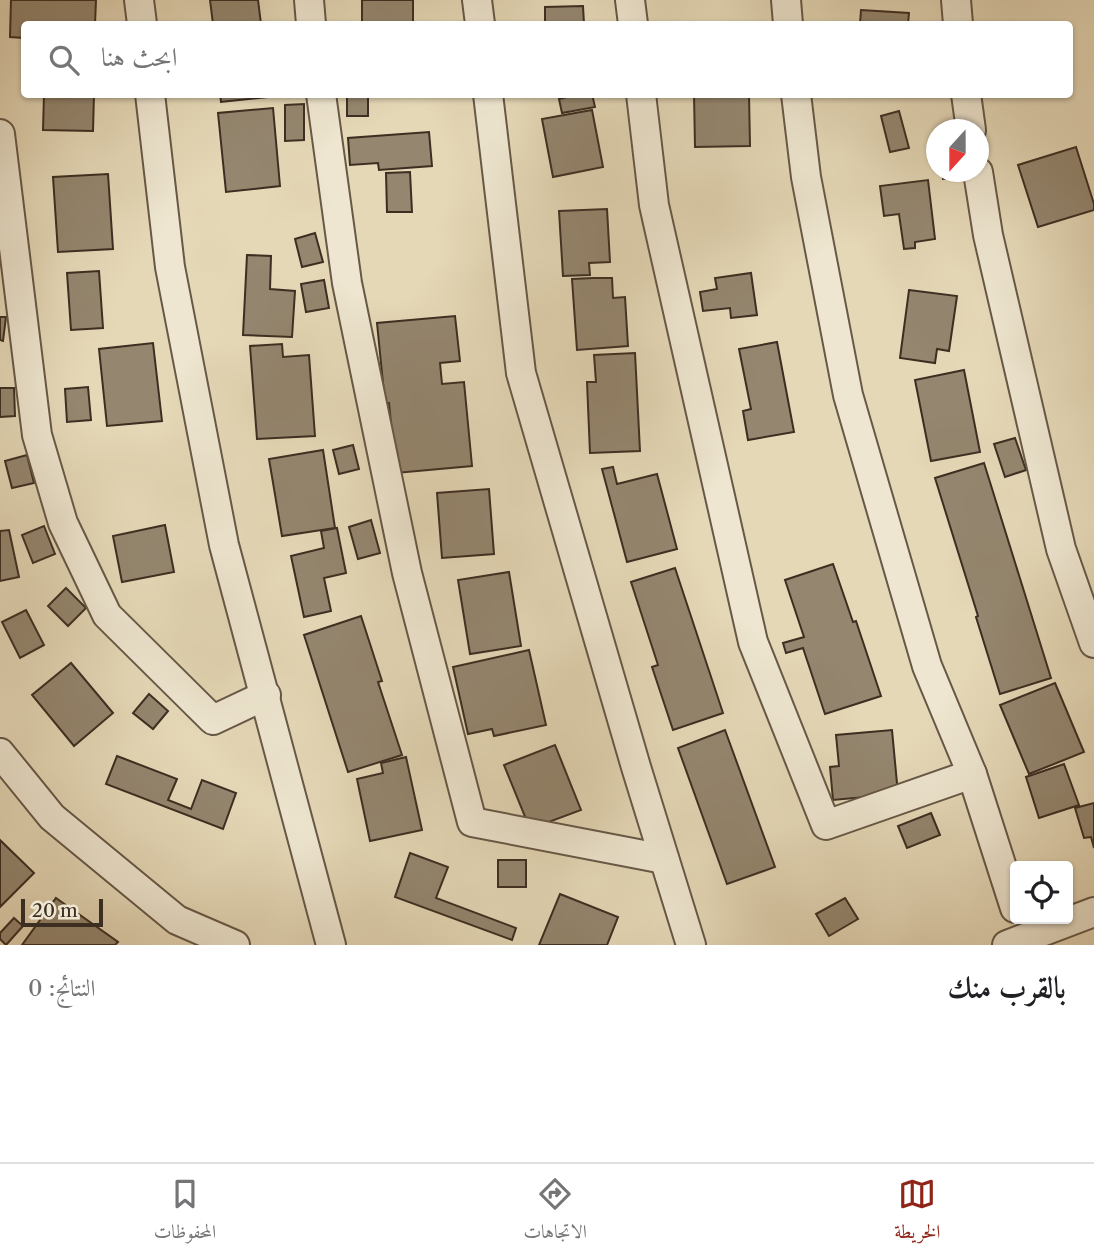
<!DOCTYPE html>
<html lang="ar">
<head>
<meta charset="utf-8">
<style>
  :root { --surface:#fff; --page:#f6f6f6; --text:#202124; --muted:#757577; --line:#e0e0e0; --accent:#8f2418 }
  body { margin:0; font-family:"Libre Caslon Text",Amiri,serif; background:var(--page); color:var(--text); direction:rtl }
  .controls { position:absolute; right:21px; bottom:21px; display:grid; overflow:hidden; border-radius:7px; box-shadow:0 2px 5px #0004 }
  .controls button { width:63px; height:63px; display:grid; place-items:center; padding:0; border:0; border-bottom:2px solid var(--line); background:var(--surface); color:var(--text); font:35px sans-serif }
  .compass { position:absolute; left:926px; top:119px; width:63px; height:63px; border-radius:50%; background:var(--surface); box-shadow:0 2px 5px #0004; rotate:201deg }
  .scale { position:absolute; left:21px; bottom:18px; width:82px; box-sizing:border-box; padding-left:7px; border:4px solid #3d2e22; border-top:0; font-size:19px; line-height:24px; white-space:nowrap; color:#3d2e22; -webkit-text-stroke:5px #eee6d0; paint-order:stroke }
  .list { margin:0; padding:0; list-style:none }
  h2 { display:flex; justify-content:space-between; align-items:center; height:91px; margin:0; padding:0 28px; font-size:30px }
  h2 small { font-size:23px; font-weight:400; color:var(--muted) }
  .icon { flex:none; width:38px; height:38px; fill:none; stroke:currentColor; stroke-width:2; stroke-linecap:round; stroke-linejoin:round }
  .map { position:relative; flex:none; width:1094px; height:945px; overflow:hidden; direction:ltr }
  .search { position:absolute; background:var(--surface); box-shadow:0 2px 5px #0004; left:21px; right:21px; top:21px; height:77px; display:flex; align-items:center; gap:18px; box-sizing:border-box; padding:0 24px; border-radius:7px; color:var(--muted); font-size:26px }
  .sheet { height:217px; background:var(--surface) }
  nav { display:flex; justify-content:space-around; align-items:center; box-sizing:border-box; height:98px; border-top:2px solid var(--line); background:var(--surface); font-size:19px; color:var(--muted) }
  nav a { display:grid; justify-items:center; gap:4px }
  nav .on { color:var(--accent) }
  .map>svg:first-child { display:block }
  .building { fill:#94866f; stroke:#3d2e22; stroke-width:2 }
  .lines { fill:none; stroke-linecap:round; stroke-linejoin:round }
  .street-casing { stroke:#675847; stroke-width:32 }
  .street { stroke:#eee6d0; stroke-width:28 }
</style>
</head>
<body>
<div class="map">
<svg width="1094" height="945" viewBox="0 0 1094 945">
  <rect width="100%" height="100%" fill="#e5d8b7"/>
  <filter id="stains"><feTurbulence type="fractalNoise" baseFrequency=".00286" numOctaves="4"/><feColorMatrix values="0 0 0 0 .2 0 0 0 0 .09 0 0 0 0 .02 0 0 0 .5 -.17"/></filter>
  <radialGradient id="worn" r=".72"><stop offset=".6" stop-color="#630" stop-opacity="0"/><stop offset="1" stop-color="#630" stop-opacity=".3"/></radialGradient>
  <g class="building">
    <path d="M11,0H96L95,24H24V38L10,37Z"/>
    <path d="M210,0H258L261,24H213Z"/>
    <rect x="362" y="0" width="51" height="24"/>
    <path d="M583,6L584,24H545V7Z"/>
    <path d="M861,10L909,13L908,24H860Z"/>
    <path d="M44,94H94L93,131L43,130Z"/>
    <path d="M220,94H277V96L221,102Z"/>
    <rect x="347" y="94" width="21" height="22"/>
    <path d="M579,94H592L595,107L562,113L559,99Z"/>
    <path d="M694,94H749L750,146L695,147Z"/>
    <path d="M304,104V140L285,141V105Z"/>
    <path d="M273,108L280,186L226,192L218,113Z"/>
    <path d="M592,110L603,167L553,177L542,119Z"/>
    <path d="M899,111L909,148L890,152L881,116Z"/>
    <path d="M429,132L432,166L379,170L378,163L350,165L348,138Z"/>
    <path d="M1076,147L1094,204V210L1038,227L1018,165Z"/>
    <path d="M410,172L412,212H387L386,173Z"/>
    <path d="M942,172H959V178L943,179Z"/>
    <path d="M108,174L113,249L58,252L53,177Z"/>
    <path d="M928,180L935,239L915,242V248L904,249L899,214L884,216L880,186Z"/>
    <path d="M607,209L610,262L589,263L590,275L563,276L559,211Z"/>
    <path d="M315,233L323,262L302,267L295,239Z"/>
    <path d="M247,255L271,256L270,289L295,291L292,337L243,335Z"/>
    <path d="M99,271L103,328L71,330L67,273Z"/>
    <path d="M751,273L757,315L731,318L730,308L703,311L700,292L717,289L715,278Z"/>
    <path d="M593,278H612L613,298L625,297L628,346L577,350L572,279Z"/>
    <path d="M324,280L329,308L306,312L301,284Z"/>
    <path d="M909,290L957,296L949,351L937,349L935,363L900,358Z"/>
    <path d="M455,316L460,361L440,363L442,384L464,382L472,466L396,473L389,403H385L377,323Z"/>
    <path d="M0,317H6L3,341L0,340Z"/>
    <path d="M777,342L794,432L748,440L743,411L751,409L739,349Z"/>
    <path d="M153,343L162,421L107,426L99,349Z"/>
    <path d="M282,344L283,357L309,355L315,436L257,439L250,346Z"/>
    <path d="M635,353L640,451L590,453L587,382H596L594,355Z"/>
    <path d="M964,370L980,452L931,461L915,380Z"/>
    <path d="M88,387L91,420L67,422L65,389Z"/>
    <path d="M0,388H14L15,416L0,417Z"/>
    <path d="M1015,438L1026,470L1005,477L994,444Z"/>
    <path d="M353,445L359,469L339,474L333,450Z"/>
    <path d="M323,450L335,528L282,536L269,459Z"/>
    <path d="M27,455L34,483L12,488L5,461Z"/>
    <path d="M984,463L1051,678L1000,694L976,617L978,616L935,478Z"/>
    <path d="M613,467L617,484L657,474L677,549L627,562L602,469Z"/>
    <path d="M489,489L494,554L442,558L437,493Z"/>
    <path d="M371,520L380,553L358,559L349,527Z"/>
    <path d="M165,525L174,572L122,582L113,536Z"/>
    <path d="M44,526L55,554L33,563L22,535Z"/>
    <path d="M337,528L346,573L324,578L331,611L304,617L291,556L324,548L321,531Z"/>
    <path d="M9,530L19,577L0,581V531Z"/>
    <path d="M833,564L853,622L856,621L881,696L825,714L803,648L786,653L783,643L804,637L785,580Z"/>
    <path d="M675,568L723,713L673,730L652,667L658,665L631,582Z"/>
    <path d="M509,572L521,646L470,654L458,580Z"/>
    <path d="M66,588L86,608L68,626L48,606Z"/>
    <path d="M26,610L44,645L20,658L2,622Z"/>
    <path d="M361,616L382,681L378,682L402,755L348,772L304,635Z"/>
    <path d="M529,650L546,725L494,736L492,729L468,734L453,667Z"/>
    <path d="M71,663L113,713L74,746L32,695Z"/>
    <path d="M1055,683L1084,752L1029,774L1000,705Z"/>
    <path d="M149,694L168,711L153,729L133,713Z"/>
    <path d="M725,730L775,867L727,884L678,748Z"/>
    <path d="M892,730L898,794L833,800L830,767L839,766L836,735Z"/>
    <path d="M555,745L581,810L530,829L504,765Z"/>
    <path d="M117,756L177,779L168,800L191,809L202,780L236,793L223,829L106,784Z"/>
    <path d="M406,757L422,830L370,841L357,779L383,773L381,763Z"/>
    <path d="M1064,764L1079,805L1039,818L1026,777Z"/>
    <path d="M1094,803V848L1091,837L1084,838L1075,808Z"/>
    <path d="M931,813L940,835L907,848L898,826Z"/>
    <path d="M0,840L34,873L0,907Z"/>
    <path d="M410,853L448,867L436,898L516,928L512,940L395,897Z"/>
    <rect x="498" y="860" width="28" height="27"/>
    <path d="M560,894L618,917L607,945H539Z"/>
    <path d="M56,898L118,942L115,945H22Z"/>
    <path d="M845,898L858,919L829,936L816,914Z"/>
    <path d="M14,918L23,926L6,945L0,939V933Z"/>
  </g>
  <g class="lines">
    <g class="street-casing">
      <g id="street">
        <path d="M139,0L142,24"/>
        <path d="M309,0L311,24"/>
        <path d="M477,0L480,24"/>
        <path d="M630,0L633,24"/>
        <path d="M786,0L788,24"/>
        <path d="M956,0L958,24"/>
        <path d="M150,94L170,267L224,545L331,945"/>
        <path d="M321,94L347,283L407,573L472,822L664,859"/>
        <path d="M488,94L521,373L636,767L691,945"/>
        <path d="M641,94L654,205L753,642L826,825L972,774"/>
        <path d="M796,94L806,177L848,395L927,666L972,774L1015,908"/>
        <path d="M966,94L971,130"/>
        <path d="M0,134L37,435L63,523L107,615L213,720L266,695"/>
        <path d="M978,172L988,235L1061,549L1094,643"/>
        <path d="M0,753L52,817L177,920L235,945"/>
        <path d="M1007,945L1094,912"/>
      </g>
    </g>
    <use href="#street" class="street"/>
  </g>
  <rect width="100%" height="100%" filter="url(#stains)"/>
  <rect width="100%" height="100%" fill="url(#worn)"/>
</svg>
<div class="controls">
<button><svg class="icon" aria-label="locate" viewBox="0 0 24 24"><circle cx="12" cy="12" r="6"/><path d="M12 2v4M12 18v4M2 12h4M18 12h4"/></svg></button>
</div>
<svg class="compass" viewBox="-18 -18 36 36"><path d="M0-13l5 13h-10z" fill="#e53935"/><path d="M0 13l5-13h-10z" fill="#757577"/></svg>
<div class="scale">20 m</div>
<div class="search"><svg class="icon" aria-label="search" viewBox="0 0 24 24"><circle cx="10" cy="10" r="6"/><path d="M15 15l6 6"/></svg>ابحث هنا</div>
</div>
<section class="sheet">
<h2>بالقرب منك<small>النتائج: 0</small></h2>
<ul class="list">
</ul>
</section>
<nav>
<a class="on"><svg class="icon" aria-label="map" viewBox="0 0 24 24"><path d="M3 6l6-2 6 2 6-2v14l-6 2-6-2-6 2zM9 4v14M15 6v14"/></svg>الخريطة</a>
<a><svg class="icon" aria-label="directions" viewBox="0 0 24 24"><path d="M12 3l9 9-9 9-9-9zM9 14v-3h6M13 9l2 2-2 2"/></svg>الاتجاهات</a>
<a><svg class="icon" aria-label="saved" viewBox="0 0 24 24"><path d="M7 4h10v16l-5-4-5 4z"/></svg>المحفوظات</a>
</nav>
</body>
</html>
